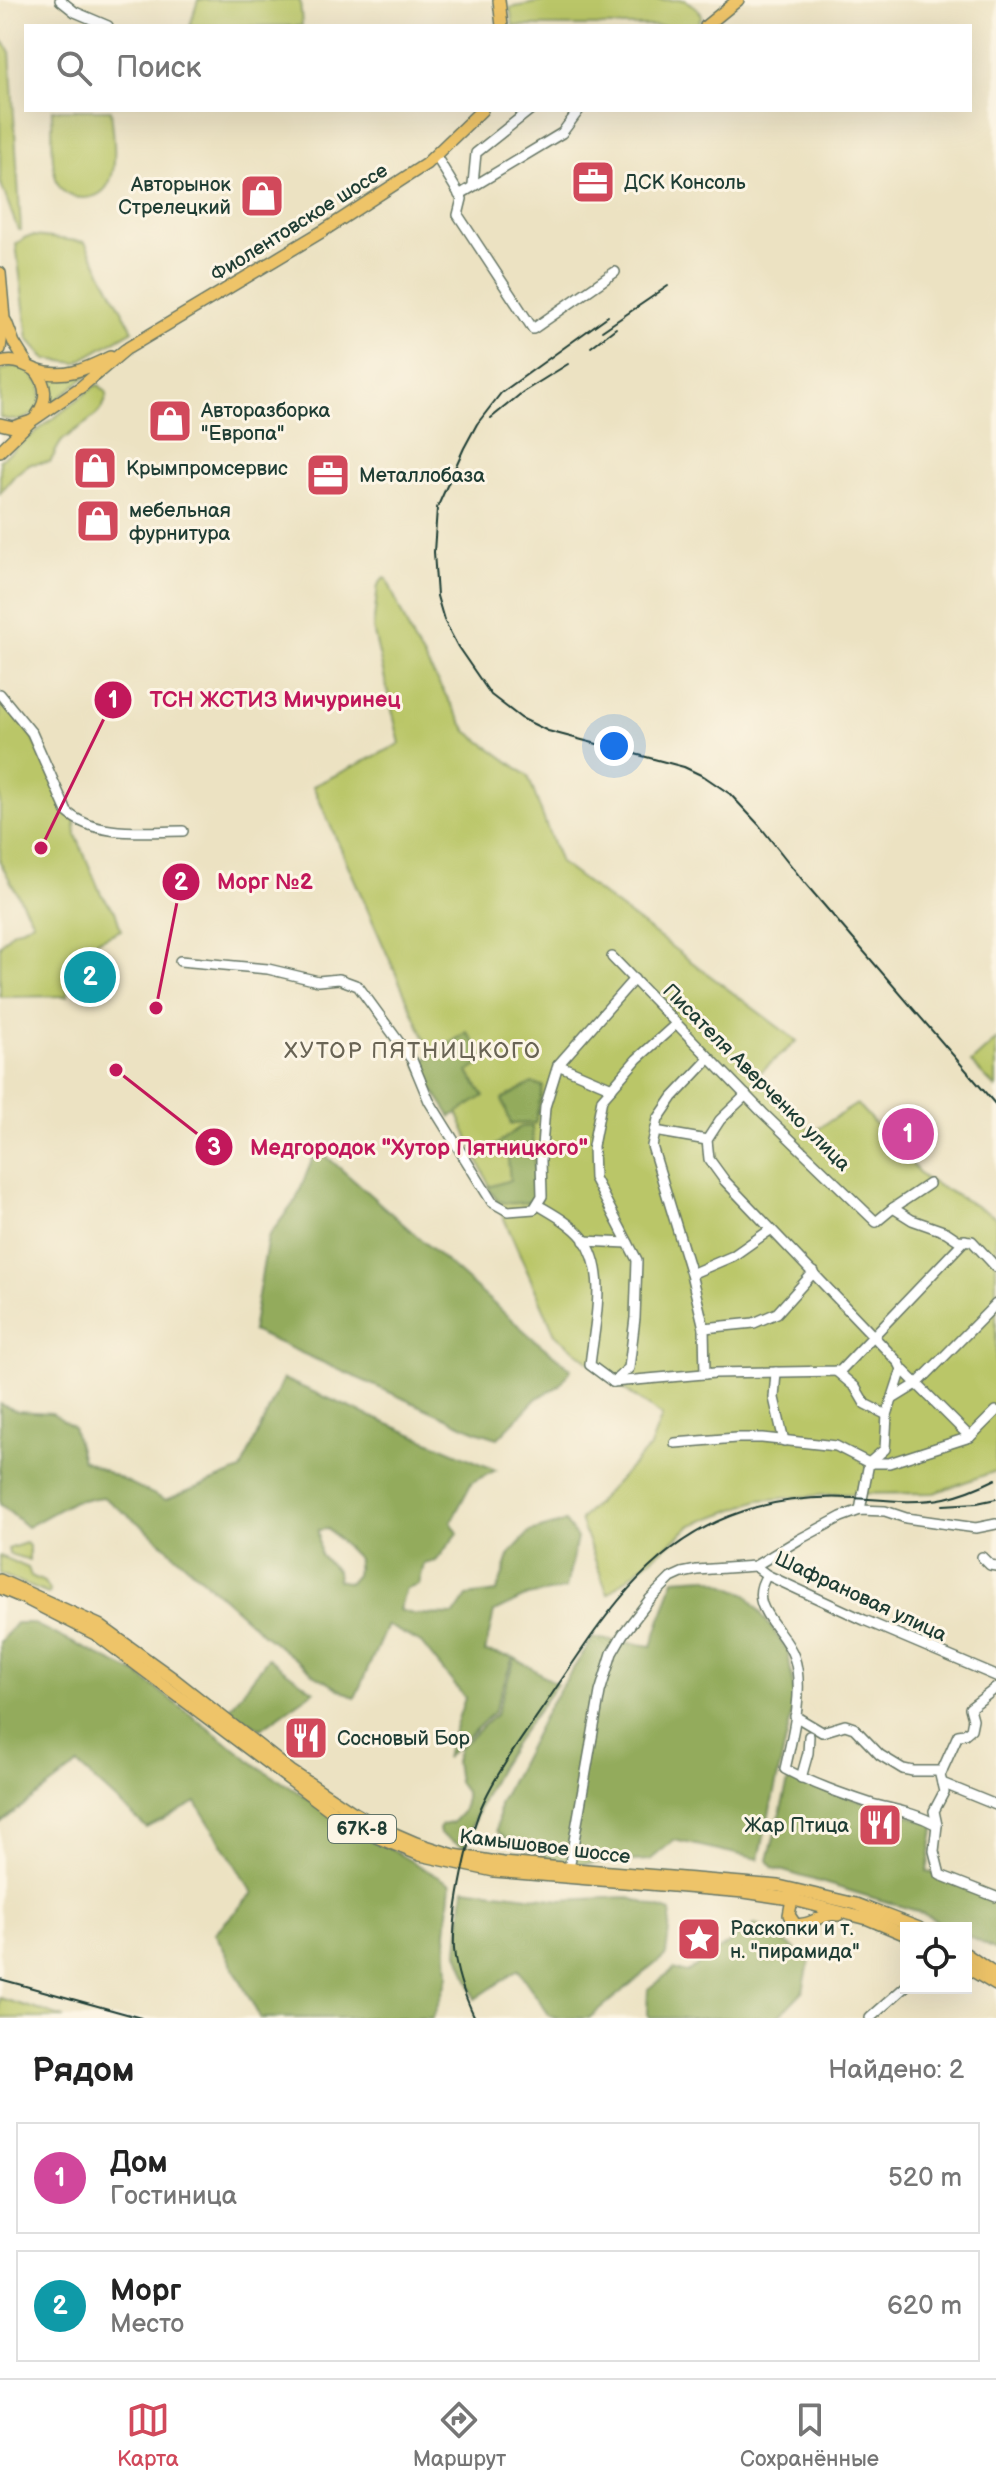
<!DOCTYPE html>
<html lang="ru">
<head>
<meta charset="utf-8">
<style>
  :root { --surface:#fff; --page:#f6f6f6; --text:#222; --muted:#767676; --line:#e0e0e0; --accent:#d1495b }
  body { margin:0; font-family:"Balsamiq Sans",sans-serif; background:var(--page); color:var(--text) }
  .controls { position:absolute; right:24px; bottom:24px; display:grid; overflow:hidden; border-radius:0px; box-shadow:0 8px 32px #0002 }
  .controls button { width:72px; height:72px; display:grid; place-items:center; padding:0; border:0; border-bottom:2px solid var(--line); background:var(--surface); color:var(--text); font:40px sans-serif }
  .you { position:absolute; left:614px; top:746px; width:28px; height:28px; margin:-20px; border:6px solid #fff; border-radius:50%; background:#1a73e8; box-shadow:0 0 0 12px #1a73e833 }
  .badge { display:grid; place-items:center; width:52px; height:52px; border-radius:50%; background:var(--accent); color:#fff; font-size:26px; font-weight:700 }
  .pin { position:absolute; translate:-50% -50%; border:4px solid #fff; box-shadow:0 2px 8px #0006 }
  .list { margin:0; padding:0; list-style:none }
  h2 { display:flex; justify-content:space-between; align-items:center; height:104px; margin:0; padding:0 32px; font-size:34px }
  h2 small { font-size:26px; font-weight:400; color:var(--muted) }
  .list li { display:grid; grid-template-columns:52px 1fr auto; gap:24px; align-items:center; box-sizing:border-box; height:112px; margin:0 16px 16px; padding:0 16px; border:2px solid var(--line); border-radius:0px }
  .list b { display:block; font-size:30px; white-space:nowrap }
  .list p { margin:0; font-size:26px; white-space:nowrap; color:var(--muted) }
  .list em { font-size:26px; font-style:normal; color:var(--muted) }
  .icon { flex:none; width:44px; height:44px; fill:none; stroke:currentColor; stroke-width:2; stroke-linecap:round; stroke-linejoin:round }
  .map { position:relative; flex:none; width:996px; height:2018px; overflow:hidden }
  .search { position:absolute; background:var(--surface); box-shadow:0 8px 32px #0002; left:24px; right:24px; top:24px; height:88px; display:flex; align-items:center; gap:20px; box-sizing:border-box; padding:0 28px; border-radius:0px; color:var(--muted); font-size:30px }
  .sheet { height:360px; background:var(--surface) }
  nav { display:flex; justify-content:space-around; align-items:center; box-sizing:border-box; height:112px; border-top:2px solid var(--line); background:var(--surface); font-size:22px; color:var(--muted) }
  nav a { display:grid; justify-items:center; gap:4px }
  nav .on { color:var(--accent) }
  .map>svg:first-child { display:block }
  .green { fill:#bac668; stroke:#6c824e; stroke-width:2 }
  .forest { fill:#93ab5c; stroke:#597448; stroke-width:2; fill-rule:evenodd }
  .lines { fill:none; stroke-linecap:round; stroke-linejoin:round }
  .minor-casing { stroke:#677766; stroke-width:12 }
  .major-casing { stroke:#677766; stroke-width:14 }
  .minor { stroke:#fff; stroke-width:9 }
  .major { stroke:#eec469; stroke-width:11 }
  .rail { stroke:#1f3d34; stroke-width:2 }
  .labels { text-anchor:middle; stroke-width:6; stroke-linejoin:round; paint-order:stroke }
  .shield { fill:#fcf5e5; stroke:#617469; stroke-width:2 }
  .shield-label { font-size:18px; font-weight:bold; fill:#1f3d34 }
  .poi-label { font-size:20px; fill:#1f3d34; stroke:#fcf5e5; text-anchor:start }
  .street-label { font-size:20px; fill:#1f3d34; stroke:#fcf5e5 }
  .neighbourhood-label { font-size:22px; letter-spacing:2px; fill:#696455; stroke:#fcf5e5 }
  .leader { fill:none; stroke:#c2185b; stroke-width:3 }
  .callout-dot { fill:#c2185b; stroke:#fcf5e5; stroke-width:3 }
  .mark-label { font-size:24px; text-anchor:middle; font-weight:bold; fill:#fff }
  .callout-label { font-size:22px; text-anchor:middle; font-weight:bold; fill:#c2185b; stroke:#fcf5e5; stroke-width:6; stroke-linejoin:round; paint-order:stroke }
</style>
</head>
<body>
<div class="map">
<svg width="996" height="2018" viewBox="0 0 996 2018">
  <rect width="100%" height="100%" fill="#fcf5e5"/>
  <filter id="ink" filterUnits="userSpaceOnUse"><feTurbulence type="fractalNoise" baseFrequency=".0125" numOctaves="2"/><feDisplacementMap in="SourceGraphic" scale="16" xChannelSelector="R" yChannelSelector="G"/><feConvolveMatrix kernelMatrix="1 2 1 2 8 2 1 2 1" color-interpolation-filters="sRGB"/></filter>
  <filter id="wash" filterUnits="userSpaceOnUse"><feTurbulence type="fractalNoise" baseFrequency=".006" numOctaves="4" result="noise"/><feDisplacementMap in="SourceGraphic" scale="32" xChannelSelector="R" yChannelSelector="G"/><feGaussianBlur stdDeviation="1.8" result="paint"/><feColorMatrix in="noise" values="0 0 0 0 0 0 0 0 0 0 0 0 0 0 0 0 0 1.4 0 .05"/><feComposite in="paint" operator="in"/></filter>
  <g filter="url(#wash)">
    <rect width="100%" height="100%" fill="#ece2c2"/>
    <g class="green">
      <path d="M198,0H300L302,26H190Z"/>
      <path d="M550,0H685L697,8L702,15L697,26H513L510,8Z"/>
      <path d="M0,38L10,50L21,230H18L0,181Z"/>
      <path d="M52,110H111C113,137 126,197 84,198C73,198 63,194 58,184C50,166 53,130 52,110Z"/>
      <path d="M34,236L85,242L133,330L76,363L46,359L28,339L16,244L26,237Z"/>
      <path d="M103,363L50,405L51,390L47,375Z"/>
      <path d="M14,366L28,369L41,385C41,391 41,400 39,405C33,421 13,423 0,417V371Z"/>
      <path d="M99,385L107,393C106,416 78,426 63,440C57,446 55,455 50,462L29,464L15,475L0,493V460L95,386Z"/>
      <path d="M384,578L387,579L413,640L467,731L528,776L560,863L797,1041L759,1073L812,1132L857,1104L924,1178L996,1217V1471L934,1493L837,1494L759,1500L692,1525L608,1594L580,1520L650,1447L662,1416L614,1382L555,1334L313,786L400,744L373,629L378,585Z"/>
      <path d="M0,699L31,734L75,822L76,835L101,894L115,911L121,930L92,943L75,957L67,996L0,997V945L12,932L33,922L0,862Z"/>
      <path d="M996,1040V1088L971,1063Z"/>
      <path d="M26,1543L29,1546V1560L9,1554L8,1549Z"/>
      <path d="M0,1556L28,1568L31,1576L44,1582L50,1592L48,1594L0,1574Z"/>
      <path d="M0,1998L64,2018H0Z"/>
    </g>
    <g class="forest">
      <path d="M467,1032L486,1060L468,1072L484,1096L451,1117L417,1065Z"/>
      <path d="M532,1083L543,1086L535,1123L511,1124L502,1099Z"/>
      <path d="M532,1126L536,1201C514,1203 499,1210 488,1187L510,1180L507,1150L476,1160L520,1127Z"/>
      <path d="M317,1148L536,1341L571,1369L559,1386L537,1398L498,1438L476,1431L252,1331L268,1237L296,1200Z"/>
      <path d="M283,1379L496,1470L472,1482L451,1522L458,1533L436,1561L424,1564L419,1585L406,1589L399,1610L413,1614L454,1615L467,1596L497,1592L510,1553L530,1532L565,1522L577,1538L566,1589L527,1596L494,1612L485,1652L513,1657L494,1712L445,1758L465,1698L421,1643L387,1625L355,1698L317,1676L262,1633L144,1527L103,1497L74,1501L27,1527L0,1504V1404L17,1411L52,1413L73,1427L82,1460L165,1500L241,1470ZM328,1529L358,1559L356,1575L349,1583L338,1580L337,1571L320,1555L318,1530Z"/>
      <path d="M706,1577L747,1594L788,1651L795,1700L759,1859L674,1840L650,1860L579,1864L559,1862L517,1847L497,1831L499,1804L549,1706L593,1638L652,1646L674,1579Z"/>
      <path d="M16,1623H32L136,1673L256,1765L350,1826L451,1884L446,1932L448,1976L433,2018H260L215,1933L253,1893L196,1802L147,1828L78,1765L0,1823V1642Z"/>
      <path d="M268,1658L314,1691L261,1729L229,1710Z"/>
      <path d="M515,1658L557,1684C517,1739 483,1782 465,1848L440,1834L439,1829L442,1825L452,1823L462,1812L465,1803V1792L458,1782L455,1761L459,1748L496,1714Z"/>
      <path d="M789,1778L935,1824L927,1871L996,1894V1950L966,1935V1928H952L917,1911L773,1868L768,1860Z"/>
      <path d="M464,1888L561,1900L627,1897L671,1912L666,1955L589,2018H555L550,2016L518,1970L475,1999L458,1952Z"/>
      <path d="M756,1924L810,1958L803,1991L777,2018H649L647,2014L648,1989L674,1969L686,1973Z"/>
    </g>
  </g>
  <g filter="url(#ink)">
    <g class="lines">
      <g class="minor-casing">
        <g id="minor">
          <path d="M60,0L75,12L108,26"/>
          <path d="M436,156L462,199L458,215L533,329L615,272"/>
          <path d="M473,184L476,153L530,110"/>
          <path d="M459,195L562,133L579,110"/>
          <path d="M0,694L32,733L67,812C96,838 147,831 183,831"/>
          <path d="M612,957L763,1113L876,1222L893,1208L929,1184"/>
          <path d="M180,961L268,969L318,981L339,979L358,986L412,1060L429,1101L492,1202L508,1211L534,1209L542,1196L541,1160L545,1107L558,1065L634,979"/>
          <path d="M558,1065L612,1088"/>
          <path d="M746,1095L720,1120L707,1140L709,1159L725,1181L899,1363L902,1369L887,1415L885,1449L869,1463L860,1510"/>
          <path d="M655,1131L707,1140"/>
          <path d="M538,1205C553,1214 572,1224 583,1238C609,1273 594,1325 590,1365L613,1382"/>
          <path d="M893,1208L912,1220L946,1232L958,1240L972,1241L996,1267"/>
          <path d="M584,1241L628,1243"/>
          <path d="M691,1274L733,1256L770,1230"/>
          <path d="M704,1328L754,1323L777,1313L814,1272"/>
          <path d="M902,1369L970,1437"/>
          <path d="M836,1371L855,1387L865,1404L887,1415"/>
          <path d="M776,1372L774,1398L784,1441"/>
          <path d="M705,1374L704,1328L691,1274L652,1146L658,1119L673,1097L709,1059"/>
          <path d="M613,1382L715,1373L840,1371L965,1240"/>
          <path d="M613,1382L629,1368L635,1318L637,1260L594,1178L593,1146L602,1099L637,1059L676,1024"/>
          <path d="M891,1400L917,1384L996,1304"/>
          <path d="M675,1443L736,1438H762L836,1446L869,1463H889L970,1437L996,1411"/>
          <path d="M982,1557L990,1565L996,1566"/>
          <path d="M755,1566L767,1575L864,1620L996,1676"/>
          <path d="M767,1575C745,1608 784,1627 794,1657C805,1688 792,1738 785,1769C813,1784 842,1794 872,1804C895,1810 916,1813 937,1825"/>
          <path d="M996,1688L970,1708L973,1719L971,1729L965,1734L958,1735L940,1775L944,1792L934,1811L937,1825L934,1851L940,1875L996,1897"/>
          <path d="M795,1716L822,1732L845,1725L854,1728L880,1755L903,1769L913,1771H942"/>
          <path d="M801,1778L808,1753L809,1736"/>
          <path d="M942,1783L996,1805"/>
          <path d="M569,1869L600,1692L612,1653L623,1634L650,1599L671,1578L682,1573L697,1570L755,1566L800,1539L841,1517L860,1510L885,1511L906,1518L976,1528L996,1524"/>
          <path d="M870,2018L906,1986"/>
        </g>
      </g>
      <g class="major-casing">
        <g id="major">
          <path d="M499,0L502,26"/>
          <path d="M706,26L738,0"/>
          <path d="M0,273L4,318L0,349"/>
          <path d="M6,322L14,343L27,364"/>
          <path d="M128,348L323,231L426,164L482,110"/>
          <path d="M0,363C16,359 22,364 36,370C63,380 86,369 110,357"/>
          <path d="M35,370C47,384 48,400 37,415"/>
          <path d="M0,424L13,427L29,422"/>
          <path d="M0,451L30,422L81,387L125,350"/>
          <path d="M0,1580L99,1625L174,1679L291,1771L353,1812L379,1827L416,1843L454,1855L503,1863L779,1886L856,1904L919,1928"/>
          <path d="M0,1588L26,1599L97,1635L330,1810L376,1837L420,1855L494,1871L744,1892L790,1899L868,1919L906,1935"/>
          <path d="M793,1894L789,1915L795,1924C812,1927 821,1912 838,1915"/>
          <path d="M966,1954L996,1975"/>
          <path d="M966,1967L996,1985"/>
        </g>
      </g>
      <use href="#minor" class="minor"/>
      <use href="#major" class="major"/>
      <g class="rail">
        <path d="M608,316L501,393L477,424L464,448L437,508L434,552L437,596L444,620L458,647L491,695L521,718L548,731L684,767L705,777L730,794L759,825L804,882L996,1105"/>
        <path d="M602,331L668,286"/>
        <path d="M591,347L616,328"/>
        <path d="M491,418L523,392L568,364"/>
        <path d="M943,1505L977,1503L996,1499"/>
        <path d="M0,1979L141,2018"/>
        <path d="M475,2018C465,1997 456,1973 454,1949C452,1914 469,1832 484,1801C503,1761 532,1725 556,1688C606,1614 651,1542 741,1512C777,1499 816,1496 854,1498C884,1500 915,1504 945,1498C963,1494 980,1487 996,1479"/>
      </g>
    </g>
  </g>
  <defs>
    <g id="office-square" transform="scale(2.3)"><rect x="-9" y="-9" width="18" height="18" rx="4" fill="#d1495b" stroke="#fcf5e5"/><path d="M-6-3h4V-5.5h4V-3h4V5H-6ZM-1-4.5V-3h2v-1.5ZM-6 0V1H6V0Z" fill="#fff"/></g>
    <g id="shop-square" transform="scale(2.3)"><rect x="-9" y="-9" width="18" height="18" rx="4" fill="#d1495b" stroke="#fcf5e5"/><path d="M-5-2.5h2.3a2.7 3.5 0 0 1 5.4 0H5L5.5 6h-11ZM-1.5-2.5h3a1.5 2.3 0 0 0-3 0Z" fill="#fff"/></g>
    <g id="restaurant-square" transform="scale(2.3)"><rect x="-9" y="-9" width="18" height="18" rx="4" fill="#d1495b" stroke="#fcf5e5"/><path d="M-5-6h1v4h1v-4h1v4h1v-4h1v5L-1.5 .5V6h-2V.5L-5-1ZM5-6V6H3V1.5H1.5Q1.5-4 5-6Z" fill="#fff"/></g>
    <g id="sight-square" transform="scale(2.3)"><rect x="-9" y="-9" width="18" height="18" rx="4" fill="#d1495b" stroke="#fcf5e5"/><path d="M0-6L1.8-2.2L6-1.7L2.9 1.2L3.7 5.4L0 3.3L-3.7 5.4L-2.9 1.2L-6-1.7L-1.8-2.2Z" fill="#fff"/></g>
  </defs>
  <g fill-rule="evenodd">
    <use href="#office-square" x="593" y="182"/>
    <use href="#shop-square" x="262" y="196"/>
    <use href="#shop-square" x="170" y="421"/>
    <use href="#shop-square" x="95" y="468"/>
    <use href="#office-square" x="328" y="475"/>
    <use href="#shop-square" x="98" y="521"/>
    <use href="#restaurant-square" x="306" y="1738"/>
    <use href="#restaurant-square" x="880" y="1825"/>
    <use href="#sight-square" x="699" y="1939"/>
  </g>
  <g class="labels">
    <rect class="shield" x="328" y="1815" width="68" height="28" rx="6"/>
    <g class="shield-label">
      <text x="362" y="1835">67К-8</text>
    </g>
    <g class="poi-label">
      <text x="624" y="189">ДСК Консоль</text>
      <text x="231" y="191" text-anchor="end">Авторынок<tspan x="231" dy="23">Стрелецкий</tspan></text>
      <text x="201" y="417">Авторазборка<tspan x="201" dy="23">"Европа"</tspan></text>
      <text x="126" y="475">Крымпромсервис</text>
      <text x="359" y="482">Металлобаза</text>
      <text x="129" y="517">мебельная<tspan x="129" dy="23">фурнитура</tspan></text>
      <text x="337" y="1745">Сосновый Бор</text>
      <text x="849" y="1832" text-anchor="end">Жар Птица</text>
      <text x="730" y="1935">Раскопки и т.<tspan x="730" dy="23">н. "пирамида"</tspan></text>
    </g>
    <g class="street-label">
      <text transform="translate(299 222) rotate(-32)" y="7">Фиолентовское шоссе</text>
      <text transform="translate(757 1077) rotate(45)" y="7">Писателя Аверченко улица</text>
      <text transform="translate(861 1596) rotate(25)" y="7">Шафрановая улица</text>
      <text transform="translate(545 1846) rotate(7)" y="7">Камышовое шоссе</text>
    </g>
    <g class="neighbourhood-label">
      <text x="413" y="1058">ХУТОР ПЯТНИЦКОГО</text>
    </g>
  </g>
  <path class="leader" d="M41 848L113 700M156 1008L181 882M116 1070L214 1147"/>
  <g class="callout-dot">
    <circle cx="41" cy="848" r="8"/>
    <circle cx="156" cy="1008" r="8"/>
    <circle cx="116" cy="1070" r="8"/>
    <circle cx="113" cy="700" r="20"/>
    <circle cx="181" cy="882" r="20"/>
    <circle cx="214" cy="1147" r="20"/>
  </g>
  <g class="mark-label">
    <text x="113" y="708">1</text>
    <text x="181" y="890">2</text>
    <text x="214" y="1155">3</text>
  </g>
  <g class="callout-label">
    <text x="275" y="707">ТСН ЖСТИЗ Мичуринец</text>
    <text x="265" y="889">Морг №2</text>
    <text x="419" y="1155">Медгородок "Хутор Пятницкого"</text>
  </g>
</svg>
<div class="controls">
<button><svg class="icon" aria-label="locate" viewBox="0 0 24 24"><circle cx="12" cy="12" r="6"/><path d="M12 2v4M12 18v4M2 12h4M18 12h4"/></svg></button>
</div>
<div class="you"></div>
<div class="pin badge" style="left:908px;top:1134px;background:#d1479c">1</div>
<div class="pin badge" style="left:90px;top:977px;background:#0f9aa8">2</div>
<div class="search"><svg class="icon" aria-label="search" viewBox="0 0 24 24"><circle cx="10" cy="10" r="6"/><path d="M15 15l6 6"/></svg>Поиск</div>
</div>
<section class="sheet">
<h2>Рядом<small>Найдено: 2</small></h2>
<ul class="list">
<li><span class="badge" style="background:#d1479c">1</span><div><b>Дом</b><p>Гостиница</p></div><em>520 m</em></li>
<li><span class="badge" style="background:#0f9aa8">2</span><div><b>Морг</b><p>Место</p></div><em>620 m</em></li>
</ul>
</section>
<nav>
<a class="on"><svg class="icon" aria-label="map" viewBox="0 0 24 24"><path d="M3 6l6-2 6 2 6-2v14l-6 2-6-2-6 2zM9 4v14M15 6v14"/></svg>Карта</a>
<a><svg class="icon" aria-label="directions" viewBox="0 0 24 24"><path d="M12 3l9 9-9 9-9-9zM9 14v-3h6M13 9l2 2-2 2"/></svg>Маршрут</a>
<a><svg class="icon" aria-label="saved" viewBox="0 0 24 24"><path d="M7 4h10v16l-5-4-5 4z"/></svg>Сохранённые</a>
</nav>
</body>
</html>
